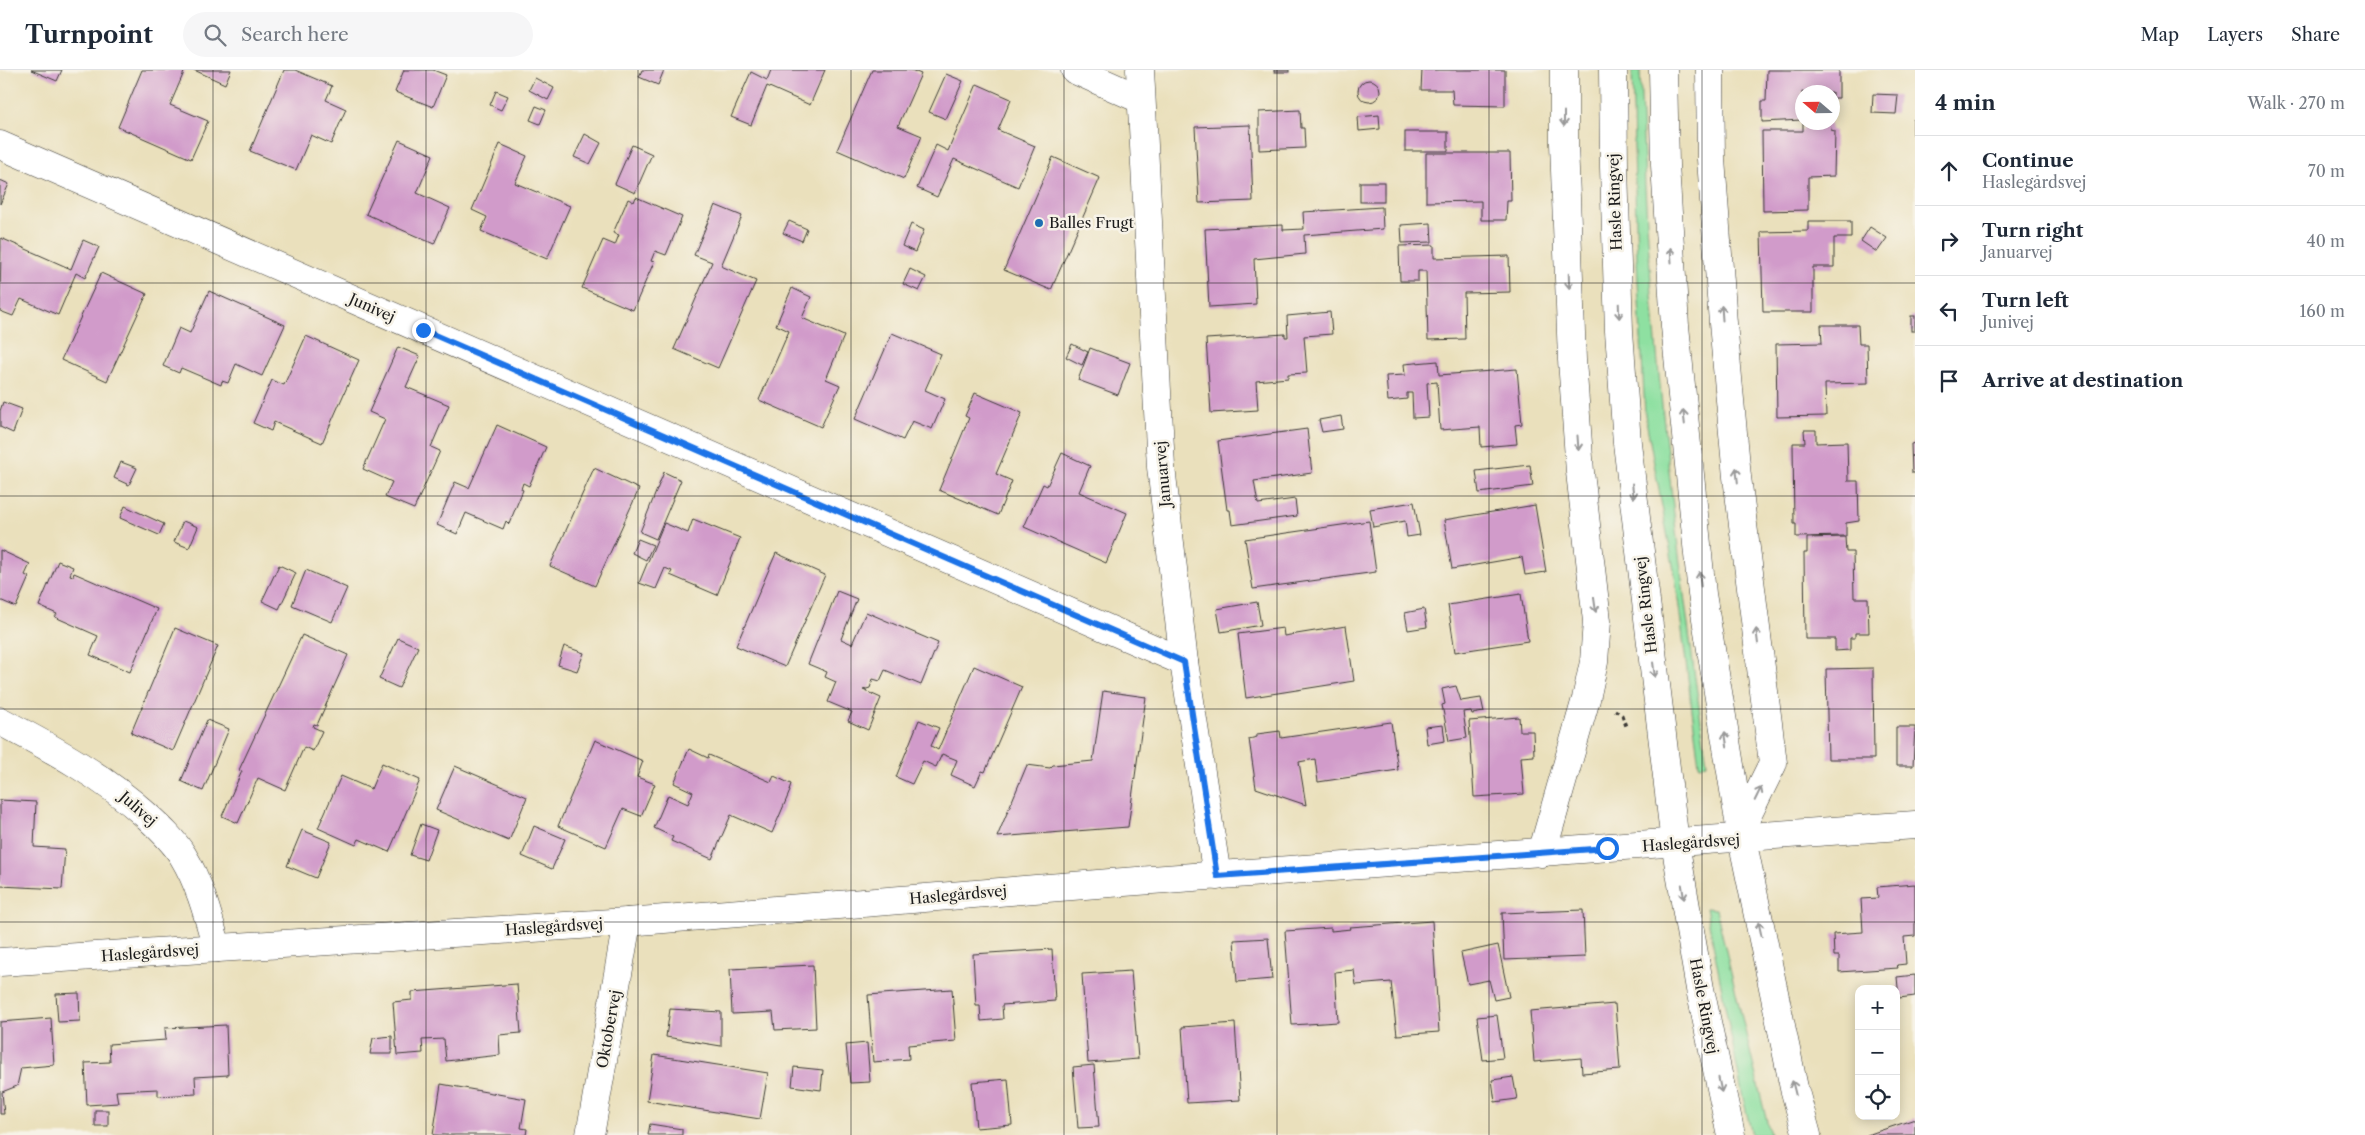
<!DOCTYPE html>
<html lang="en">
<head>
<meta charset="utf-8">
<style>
  :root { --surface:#fff; --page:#f6f6f7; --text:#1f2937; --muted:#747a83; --line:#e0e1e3 }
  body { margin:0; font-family:"Libre Caslon Text",serif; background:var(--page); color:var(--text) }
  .controls { position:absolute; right:15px; bottom:15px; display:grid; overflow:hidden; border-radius:10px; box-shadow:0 2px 12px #0003 }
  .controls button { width:45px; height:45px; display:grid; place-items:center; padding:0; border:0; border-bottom:1px solid var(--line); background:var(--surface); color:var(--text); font:25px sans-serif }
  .compass { position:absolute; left:1795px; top:15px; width:45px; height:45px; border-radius:50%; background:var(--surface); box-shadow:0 2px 12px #0003; rotate:290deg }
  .stop { position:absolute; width:15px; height:15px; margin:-11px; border:4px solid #1a73e8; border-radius:50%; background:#fff }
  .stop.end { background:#1a73e8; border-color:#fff; box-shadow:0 1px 5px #0008 }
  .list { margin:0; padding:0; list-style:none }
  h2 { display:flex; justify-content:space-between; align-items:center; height:65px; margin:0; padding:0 20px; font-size:21px }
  h2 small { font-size:16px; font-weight:400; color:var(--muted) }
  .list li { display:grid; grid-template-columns:32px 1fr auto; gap:15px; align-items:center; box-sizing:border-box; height:70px; padding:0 20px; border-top:1px solid var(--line) }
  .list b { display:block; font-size:19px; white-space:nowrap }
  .list p { margin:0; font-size:16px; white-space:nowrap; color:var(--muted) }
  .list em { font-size:16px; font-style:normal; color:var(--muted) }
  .icon { flex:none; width:28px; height:28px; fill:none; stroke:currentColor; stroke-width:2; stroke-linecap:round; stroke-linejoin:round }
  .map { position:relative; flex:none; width:1915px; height:1065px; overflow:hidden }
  header { display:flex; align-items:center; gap:30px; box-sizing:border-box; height:70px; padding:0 25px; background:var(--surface); border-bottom:1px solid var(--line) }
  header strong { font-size:24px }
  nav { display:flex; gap:28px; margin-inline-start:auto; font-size:18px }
  .search { width:350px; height:45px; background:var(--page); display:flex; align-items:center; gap:12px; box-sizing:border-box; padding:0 18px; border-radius:28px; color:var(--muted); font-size:19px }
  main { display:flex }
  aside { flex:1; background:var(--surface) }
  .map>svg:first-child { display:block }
  .green { fill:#8ee0a1; stroke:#557e5e }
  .building { fill:#d19bca }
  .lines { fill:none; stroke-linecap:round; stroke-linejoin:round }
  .street-casing { stroke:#3b3934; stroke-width:29 }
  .secondary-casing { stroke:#3b3934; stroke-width:29 }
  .path { stroke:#3b3934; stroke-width:3; stroke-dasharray:4 4; stroke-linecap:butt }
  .street { stroke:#fff; stroke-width:28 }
  .secondary { stroke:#fff; stroke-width:28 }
  .oneway { stroke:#999 }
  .route { stroke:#1a73e8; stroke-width:6 }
  .grid { fill:none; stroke:#1c1c1c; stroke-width:1; stroke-opacity:0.55 }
  .poi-dot { fill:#1f6fb2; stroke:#f7f3e8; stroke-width:2 }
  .labels { text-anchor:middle; stroke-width:5; stroke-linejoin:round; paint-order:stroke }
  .street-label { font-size:15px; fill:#1c1c1c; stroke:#f7f3e8 }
  .poi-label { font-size:15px; fill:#1c1c1c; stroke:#f7f3e8; text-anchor:start }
</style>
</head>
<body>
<header>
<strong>Turnpoint</strong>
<div class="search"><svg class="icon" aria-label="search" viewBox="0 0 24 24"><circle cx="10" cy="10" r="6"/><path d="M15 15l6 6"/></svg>Search here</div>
<nav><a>Map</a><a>Layers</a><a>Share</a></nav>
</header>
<main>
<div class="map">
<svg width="1915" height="1065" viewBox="0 0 1915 1065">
  <rect width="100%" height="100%" fill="#f7f3e8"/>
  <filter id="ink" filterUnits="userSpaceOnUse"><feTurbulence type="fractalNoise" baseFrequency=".02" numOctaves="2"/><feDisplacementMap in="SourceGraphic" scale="10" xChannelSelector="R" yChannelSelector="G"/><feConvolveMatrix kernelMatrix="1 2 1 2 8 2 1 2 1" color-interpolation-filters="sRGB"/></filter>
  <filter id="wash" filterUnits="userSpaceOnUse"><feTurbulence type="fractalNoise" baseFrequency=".0096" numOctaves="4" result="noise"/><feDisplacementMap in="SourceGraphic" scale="20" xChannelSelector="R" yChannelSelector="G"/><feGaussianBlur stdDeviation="1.12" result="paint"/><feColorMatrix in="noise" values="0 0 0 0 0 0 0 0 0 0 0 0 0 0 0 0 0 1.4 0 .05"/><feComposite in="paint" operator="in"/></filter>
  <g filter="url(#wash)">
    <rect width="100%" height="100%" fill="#eae0bc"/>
    <g class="green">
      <path d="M1632,0H1640C1641,39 1644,78 1645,117C1655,311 1680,502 1707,694L1699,695L1675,506L1645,345L1637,192Z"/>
      <path d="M1706,838L1716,839L1770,1065H1752L1743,1028Z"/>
    </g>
    <g id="blocks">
      <g class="building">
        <path d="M31,0H62L57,11Z"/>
        <path d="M142,0H185L170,35L208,51L191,89L118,57Z"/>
        <path d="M194,0H231L225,14Z"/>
        <path d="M284,0H295L332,16L326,30L346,39L331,74L311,65L296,100L250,81Z"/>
        <path d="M404,0H433L446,5L433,37L395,22Z"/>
        <path d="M642,0H664L658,15L639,7Z"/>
        <path d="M771,0H825L810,35L767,16L751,55L731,47L751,2L767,10Z"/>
        <path d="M872,0H911L921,4L898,56L922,66L904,109L837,80Z"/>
        <rect x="1274" y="0" width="15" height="2"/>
        <path d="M1422,0H1505V36L1453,35L1452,20H1421Z"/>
        <path d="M1767,0H1839V28H1832V22H1802V50L1762,52V31H1766Z"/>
        <path d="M946,4L963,11L946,49L929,42Z"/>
        <path d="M535,8L554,18L548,30L529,20Z"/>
        <circle cx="1369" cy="21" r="11"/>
        <path d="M977,14L1011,29L998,60L1035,76L1018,117L954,89L937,127L917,118L936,75L948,81Z"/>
        <path d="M496,21L508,26L501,40L490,35Z"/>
        <path d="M1873,24L1898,25L1896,44L1872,43Z"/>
        <path d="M536,36L546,40L540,54L530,50Z"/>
        <path d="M1300,40L1301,58H1304L1305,78L1259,80V42Z"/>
        <path d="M1379,45L1380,59L1359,61L1358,47Z"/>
        <rect x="1913" y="50" width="2" height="14"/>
        <path d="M1803,52H1830L1831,60L1835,61L1834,106L1808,107V140L1763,141L1762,61H1803Z"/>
        <path d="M1250,55L1253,131L1199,133L1195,57Z"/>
        <rect x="1405" y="62" width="43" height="19"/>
        <path d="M585,64L601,73L590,94L574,87Z"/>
        <path d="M399,70L433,85L417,123L450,138L434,174L366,144Z"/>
        <path d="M500,74L527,86L515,113L570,136L547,189L481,161L487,147L472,140Z"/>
        <path d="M632,75L652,84L635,123L615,114Z"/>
        <path d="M1426,83H1510L1511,131H1507L1506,150H1481V131L1426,132Z"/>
        <path d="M1053,87L1100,108L1051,220L1004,200Z"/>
        <path d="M0,110L9,114L0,134Z"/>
        <rect x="1360" y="112" width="24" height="20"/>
        <path d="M636,127L682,147L666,185L655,181L651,191L654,192L633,240L582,218L603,170L615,175L619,165L613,163L628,129L634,132Z"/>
        <path d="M715,135L742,146L721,196L756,211L718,298L674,279L712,192L694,185Z"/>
        <path d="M1382,137L1383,159L1304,165L1305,184L1254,189L1256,234L1209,237L1205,159L1283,155V160L1304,159L1303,142Z"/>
        <path d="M789,151L807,159L802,171L783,163Z"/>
        <path d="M1808,151H1851V168H1834V197H1813V242H1763L1761,162L1808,161Z"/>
        <path d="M1431,153L1432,172L1402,173L1401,155Z"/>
        <path d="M911,154L924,160L915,182L902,176Z"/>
        <path d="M1870,157L1887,168L1877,182L1861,171Z"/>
        <path d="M1,168L71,199L83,170L99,177L85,208L76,203L58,245L21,229L13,246L0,241Z"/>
        <path d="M1434,175V188L1509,186L1510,222L1464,223L1465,269L1428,270L1426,201H1418V211H1400L1399,176Z"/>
        <path d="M910,199L926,207L919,221L903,214Z"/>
        <path d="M101,203L147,224L107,311L61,290Z"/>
        <path d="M792,218L811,227L802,248L844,266L826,309L840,315L821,357L759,330L789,261L776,255Z"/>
        <path d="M209,221L285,255L262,306L236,294L228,313L222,311L221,315L181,298L179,303L163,296L179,258L190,263Z"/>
        <path d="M1330,242L1332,264L1304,266L1307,303L1288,304V308L1256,311L1258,340L1211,343L1206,269L1285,264V267H1288L1287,246Z"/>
        <rect x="1911" y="246" width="4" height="15"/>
        <path d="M1821,255H1858L1859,274H1867L1868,313L1825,314L1826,346L1777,347L1776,274L1822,273Z"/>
        <path d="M892,263L941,284L925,320L945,329L932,359L912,351L903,370L855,349Z"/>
        <path d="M306,266L359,290L322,373L274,352L271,361L253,353L272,310L284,315Z"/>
        <path d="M1072,274L1088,282L1082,295L1066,287Z"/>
        <path d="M398,277L420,286L406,317L449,335L431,377L440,381L414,439L385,427L392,412L363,399L385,349L369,342Z"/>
        <path d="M1090,278L1130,293L1118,325L1078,310Z"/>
        <path d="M1438,291L1439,305L1517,299L1522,354L1515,355L1517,374L1481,377L1480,357L1440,360L1437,312L1427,313L1429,347L1413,348L1412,323H1407V329L1388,331L1386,306L1405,305L1404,294Z"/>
        <path d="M975,323L1022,343L996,404L1012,411L998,445L939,420L969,348L965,346Z"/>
        <path d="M3,332L22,339L13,363L0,357V341Z"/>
        <path d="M1341,346L1343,359L1322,362L1319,350Z"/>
        <path d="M497,355L546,377L529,416L523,413L521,419L523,420L509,454L506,451L503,459L466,443L457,464L437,455L455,412L469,418Z"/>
        <path d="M1307,359L1312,403L1254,411L1258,434L1295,429L1297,446L1232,455L1230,440H1227L1218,371Z"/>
        <path d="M1804,360H1816V373L1847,372L1848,411H1858L1859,451L1846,453V466L1796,467V454H1794L1793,373H1805Z"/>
        <path d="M1915,373V403H1912L1911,374Z"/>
        <path d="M1062,383L1090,396L1079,422L1127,443L1106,493L1024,457L1043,414L1047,416Z"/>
        <path d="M121,392L137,398L129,415L114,408Z"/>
        <path d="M1530,395L1533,416L1479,423L1476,401Z"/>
        <path d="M594,398L639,419L595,516L550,496Z"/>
        <path d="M664,402L681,410L656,469L640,462Z"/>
        <path d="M1414,432L1420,465L1407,467L1405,451L1373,457L1370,439Z"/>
        <path d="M1535,435L1546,502L1525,505L1522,487L1452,499L1444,450Z"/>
        <path d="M125,436L164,454L159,465L120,448Z"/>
        <path d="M693,449L740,468L717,525L670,505L672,501L665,498L656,519L639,513L664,453L688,463Z"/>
        <path d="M183,451L198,457L189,478L174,472Z"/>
        <path d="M1369,451L1376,502L1253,519L1245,469Z"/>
        <path d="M1845,467L1846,482H1853L1854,528H1868L1869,563H1855V568H1850V580L1835,581V569H1805L1804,483H1807V468Z"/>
        <path d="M638,469L653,475L646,490L632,483Z"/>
        <path d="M0,480L30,494L25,505L29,507L16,537L0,530Z"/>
        <path d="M776,483L825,505L785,597L736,576Z"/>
        <path d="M58,491L73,497L70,505L73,506L74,503L157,539L130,602L90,585L98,566L55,547L57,544L39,536Z"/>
        <path d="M279,495L296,503L279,539L262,531Z"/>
        <path d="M306,500L347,518L332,552L292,535Z"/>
        <path d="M837,521L857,529L841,569L852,574L866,542L938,573L921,615L885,600L880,611L873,609L870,618L863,620L881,628L868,660L848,651L852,642L828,632L836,612L825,607L827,602L808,594Z"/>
        <path d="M1521,524L1528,571L1455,582L1448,535Z"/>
        <path d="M1257,532L1261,555L1221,562L1217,539Z"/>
        <path d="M1424,539L1427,557L1408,560L1405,543Z"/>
        <path d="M1346,556L1354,611L1246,628L1238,564L1283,558L1284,566Z"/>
        <path d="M175,558L218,576L173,681L131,663Z"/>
        <path d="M302,565L348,585L317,655L314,654L313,657L322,661L313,681L304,677L285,720L258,708L238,753L222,746L242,701L239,700Z"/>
        <path d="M398,568L418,577L399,618L379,609Z"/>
        <path d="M564,576L584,583L577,601L558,595Z"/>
        <path d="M974,596L1022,617L985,702L982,701L975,716L951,705L957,690L942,684L936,697L923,691L912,714L896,707L919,650L939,658L931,676L938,680Z"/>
        <path d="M1873,598L1874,689H1828L1826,599Z"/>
        <path d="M1456,616L1461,631L1481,628L1484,642L1472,644L1471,641L1463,642L1467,668L1449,671L1442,635L1445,634L1442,619Z"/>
        <path d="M1103,621L1146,627L1128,757L997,767L1027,695L1050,698L1053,695L1093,691Z"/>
        <path d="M1519,647L1520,661H1533L1534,686L1521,687L1524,724L1474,727L1469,651Z"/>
        <path d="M207,650L229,659L203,721L181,711Z"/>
        <path d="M1391,652L1398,700L1318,712L1315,689L1299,692L1306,735L1256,718L1249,669L1257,667V664L1280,661L1281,668Z"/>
        <path d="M1443,655L1445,671L1427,674L1425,657Z"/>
        <path d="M1896,657H1915L1913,696H1896Z"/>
        <path d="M595,670L643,691L637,707L655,714L641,746L623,739L606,777L558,756Z"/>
        <path d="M689,679L708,688L709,685L771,712L774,706L791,714L789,720L790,721L772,763L731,745L712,789L671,771L673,767L654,758L668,725L688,734L693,722L674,713Z"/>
        <path d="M382,693L420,710L389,782L359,769L356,775L318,758L341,706L371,719Z"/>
        <path d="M455,696L527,727L509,771L436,740Z"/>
        <path d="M0,730L36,732L34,777L65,779L62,819L0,816Z"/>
        <path d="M421,754L437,760L426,790L410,785Z"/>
        <path d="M534,756L565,769L552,799L522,786Z"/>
        <path d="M302,760L331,772L316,808L287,796Z"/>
        <path d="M1915,814V866L1904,867L1906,894L1897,895L1898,898L1839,902V886H1834L1833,864L1863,862L1861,829L1878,828L1877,817Z"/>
        <path d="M1583,840L1585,887L1504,890L1502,843Z"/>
        <path d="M1432,851L1439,962L1397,965L1391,912L1356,915L1354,900L1335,902L1338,952L1292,955L1285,861L1331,858V861L1351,859L1350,857Z"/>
        <path d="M1268,868L1272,909L1237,912L1234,870Z"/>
        <path d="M1498,875L1509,927L1494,930L1489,910L1468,914L1461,883Z"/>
        <path d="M1052,879L1055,931L1002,935L1003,949L981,951L980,936H976L973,884Z"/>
        <path d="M813,895L816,958L775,960L773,942L732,944L730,899Z"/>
        <path d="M1131,901L1138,989L1088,993L1082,904Z"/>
        <path d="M1915,905V926L1899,928L1897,907Z"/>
        <path d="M517,914L521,963L499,965L500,985L446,991L444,969L422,970L423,983L397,985L393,932L412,930V922Z"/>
        <path d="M952,919L956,971L908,975L909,989L873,992L868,925Z"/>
        <path d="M79,923L80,951L58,952L56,924Z"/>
        <path d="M1615,934L1620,1000L1582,1003L1581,988L1534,992L1530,941Z"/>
        <path d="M670,939L721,942V976L666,967Z"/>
        <path d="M1497,945L1503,988L1483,990L1477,947Z"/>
        <path d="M51,948L54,995L21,998L17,1016L2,1022L4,1044H0V952Z"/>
        <path d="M1235,953L1240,1030L1187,1033L1182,957Z"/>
        <path d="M226,955L228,1005L195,1007L196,1024L158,1026V1019L116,1021L118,1033L87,1035L85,993L110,992L109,974L166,970L165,958Z"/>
        <path d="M392,966V984H370L373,968Z"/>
        <path d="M867,973L870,1012L850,1013L846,975Z"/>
        <path d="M654,985L768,1003L760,1049L647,1031Z"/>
        <path d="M1094,995L1099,1057L1078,1058L1073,997Z"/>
        <path d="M794,997L823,1000L821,1020L792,1016Z"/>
        <path d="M1513,1007L1517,1029L1495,1032L1492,1010Z"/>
        <path d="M1008,1009L1012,1055L976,1058L972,1012Z"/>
        <path d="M441,1014L526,1029L521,1058L527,1059L526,1065H433Z"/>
        <rect x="95" y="1040" width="13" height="16"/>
        <path d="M1915,1049V1065H1867Z"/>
        <path d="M650,1054L682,1059V1065H648Z"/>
      </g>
    </g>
  </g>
  <g filter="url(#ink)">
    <use href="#blocks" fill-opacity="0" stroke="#3b3934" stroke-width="1"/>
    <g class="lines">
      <g class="street-casing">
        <g id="street">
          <path d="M1075,0L1140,29"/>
          <path d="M1140,0L1161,397L1184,592L1217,806"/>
          <path d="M1710,0L1711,89L1723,253L1737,407L1773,693L1744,752L1742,769"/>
          <path d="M0,75L1184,592"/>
          <path d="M0,651C53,679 103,706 147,746C160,758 174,771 183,786C200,814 208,846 217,878"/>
          <path d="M1542,783L1586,629L1594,592L1597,551L1580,402L1572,290L1564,73V0"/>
          <path d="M0,892L627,852L1110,813L1915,755"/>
          <path d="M590,1065L627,852"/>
        </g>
      </g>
      <g class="secondary-casing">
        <g id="secondary">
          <path d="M1613,0L1614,97L1619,261L1627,373L1675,773L1700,919L1731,1065"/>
          <path d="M1663,0L1665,95L1675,256L1702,524L1742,769L1794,1018L1807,1065"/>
        </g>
      </g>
      <path class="path" d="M1615,640L1622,645L1627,659"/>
      <use href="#street" class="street"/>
      <use href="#secondary" class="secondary"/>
    </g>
    <defs><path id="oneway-shaft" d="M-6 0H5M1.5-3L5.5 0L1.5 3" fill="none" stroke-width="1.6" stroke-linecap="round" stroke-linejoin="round" transform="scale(1.25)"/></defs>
    <g class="oneway">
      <use href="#oneway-shaft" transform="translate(1564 49) rotate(90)"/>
      <use href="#oneway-shaft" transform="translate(1671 185) rotate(-94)"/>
      <use href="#oneway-shaft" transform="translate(1569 211) rotate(88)"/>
      <use href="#oneway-shaft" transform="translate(1619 241) rotate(88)"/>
      <use href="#oneway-shaft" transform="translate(1722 243) rotate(-94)"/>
      <use href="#oneway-shaft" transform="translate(1684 347) rotate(-96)"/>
      <use href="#oneway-shaft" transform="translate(1578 373) rotate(86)"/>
      <use href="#oneway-shaft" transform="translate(1737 405) rotate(-96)"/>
      <use href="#oneway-shaft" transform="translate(1633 421) rotate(83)"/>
      <use href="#oneway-shaft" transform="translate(1700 509) rotate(-96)"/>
      <use href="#oneway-shaft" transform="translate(1595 535) rotate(82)"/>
      <use href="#oneway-shaft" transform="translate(1757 566) rotate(-97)"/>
      <use href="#oneway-shaft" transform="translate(1654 600) rotate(83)"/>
      <use href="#oneway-shaft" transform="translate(1726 669) rotate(-99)"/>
      <use href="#oneway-shaft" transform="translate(1758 724) rotate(-64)"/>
      <use href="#oneway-shaft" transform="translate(1683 822) rotate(81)"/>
      <use href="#oneway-shaft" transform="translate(1760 859) rotate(-102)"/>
      <use href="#oneway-shaft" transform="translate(1720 1015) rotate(78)"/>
      <use href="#oneway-shaft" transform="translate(1794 1018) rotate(-104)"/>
    </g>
  </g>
  <g class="lines" filter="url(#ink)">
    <path class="route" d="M423,260L1184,592L1217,806L1607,778"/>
  </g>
  <path class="grid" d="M213,0V1065M426,0V1065M638,0V1065M851,0V1065M1064,0V1065M1277,0V1065M1489,0V1065M1702,0V1065M0,213H1915M0,426H1915M0,639H1915M0,852H1915"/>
  <circle class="poi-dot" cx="1039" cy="153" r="5"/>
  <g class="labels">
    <g class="street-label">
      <text transform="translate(1615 132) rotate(-92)" y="5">Hasle Ringvej</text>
      <text transform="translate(372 238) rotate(24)" y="5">Junivej</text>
      <text transform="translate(1163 404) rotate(-95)" y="5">Januarvej</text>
      <text transform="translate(1646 535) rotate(-97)" y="5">Hasle Ringvej</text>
      <text transform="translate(138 739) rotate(41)" y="5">Julivej</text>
      <text transform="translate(1691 773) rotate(-4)" y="5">Haslegårdsvej</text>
      <text transform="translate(958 825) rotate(-5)" y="5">Haslegårdsvej</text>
      <text transform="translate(554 857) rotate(-4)" y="5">Haslegårdsvej</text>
      <text transform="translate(150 883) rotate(-4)" y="5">Haslegårdsvej</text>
      <text transform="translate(1704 936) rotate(79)" y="5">Hasle Ringvej</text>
      <text transform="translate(609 959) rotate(-80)" y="5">Oktobervej</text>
    </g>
    <g class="poi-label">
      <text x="1049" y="158">Balles Frugt</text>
    </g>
  </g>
</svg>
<div class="controls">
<button>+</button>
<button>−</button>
<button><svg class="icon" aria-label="locate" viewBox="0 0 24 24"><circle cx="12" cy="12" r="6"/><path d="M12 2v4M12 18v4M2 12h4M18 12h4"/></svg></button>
</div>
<svg class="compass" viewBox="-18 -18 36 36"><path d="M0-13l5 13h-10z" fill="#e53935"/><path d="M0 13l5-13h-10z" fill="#747a83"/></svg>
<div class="stop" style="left:1607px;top:778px"></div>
<div class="stop end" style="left:423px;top:260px"></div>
</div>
<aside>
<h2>4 min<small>Walk · 270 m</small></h2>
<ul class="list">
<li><svg class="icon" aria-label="ahead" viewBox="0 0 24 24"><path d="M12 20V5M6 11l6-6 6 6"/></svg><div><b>Continue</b><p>Haslegårdsvej</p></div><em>70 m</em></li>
<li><svg class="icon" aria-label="right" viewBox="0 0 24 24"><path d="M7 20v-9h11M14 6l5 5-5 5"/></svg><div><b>Turn right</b><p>Januarvej</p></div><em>40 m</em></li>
<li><svg class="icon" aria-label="left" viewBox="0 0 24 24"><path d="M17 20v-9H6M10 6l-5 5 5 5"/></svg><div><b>Turn left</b><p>Junivej</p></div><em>160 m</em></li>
<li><svg class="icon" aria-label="arrive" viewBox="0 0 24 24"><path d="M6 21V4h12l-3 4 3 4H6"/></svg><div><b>Arrive at destination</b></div></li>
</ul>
</aside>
</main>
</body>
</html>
